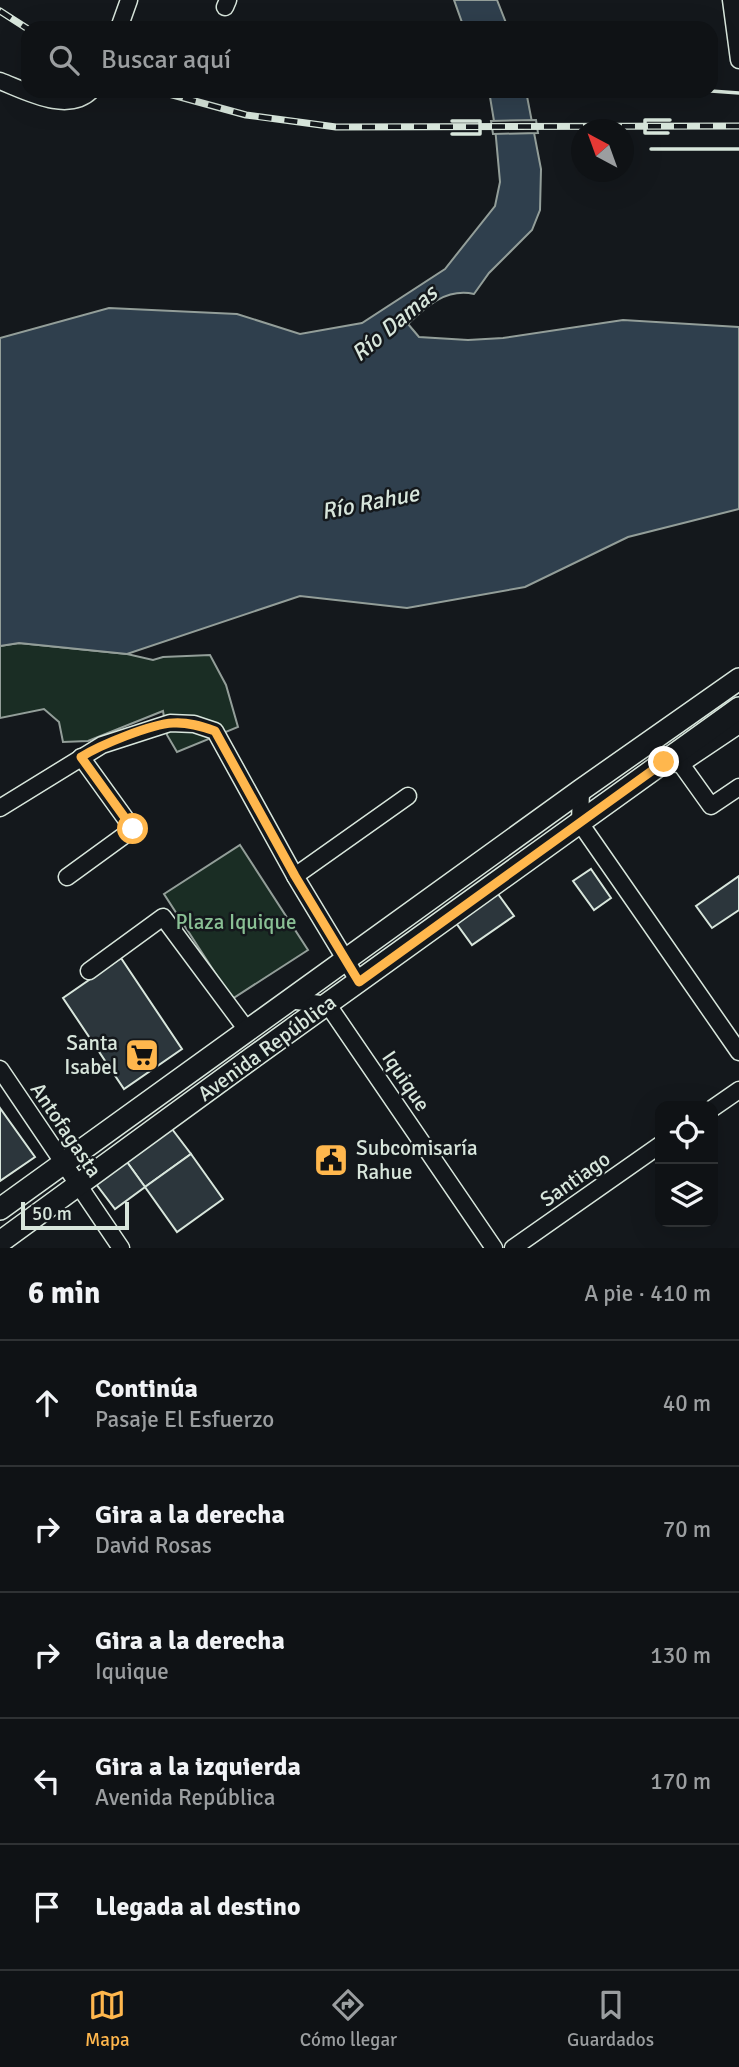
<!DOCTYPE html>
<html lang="es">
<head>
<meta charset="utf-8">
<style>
  :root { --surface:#0f1215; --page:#181b1e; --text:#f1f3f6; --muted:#9b9ea0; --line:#2f3234; --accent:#ffb74d }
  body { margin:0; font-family:Signika,sans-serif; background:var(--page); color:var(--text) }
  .controls { position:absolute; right:21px; bottom:21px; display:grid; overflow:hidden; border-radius:14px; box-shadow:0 7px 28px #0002 }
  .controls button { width:63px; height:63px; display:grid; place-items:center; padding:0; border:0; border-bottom:2px solid var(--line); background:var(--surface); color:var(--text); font:35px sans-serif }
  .compass { position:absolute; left:571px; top:119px; width:63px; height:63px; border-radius:50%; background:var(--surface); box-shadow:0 7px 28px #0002; rotate:319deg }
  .scale { position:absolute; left:21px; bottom:18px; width:108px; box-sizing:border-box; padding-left:7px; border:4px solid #d8e6dc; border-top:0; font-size:19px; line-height:24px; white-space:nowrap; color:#d8e6dc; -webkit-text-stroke:5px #14181c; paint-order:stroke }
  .stop { position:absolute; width:21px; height:21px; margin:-16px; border:5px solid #ffb74d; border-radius:50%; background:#fff }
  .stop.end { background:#ffb74d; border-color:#fff; box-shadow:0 2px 7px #0008 }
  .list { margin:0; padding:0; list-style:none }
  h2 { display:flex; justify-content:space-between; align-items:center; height:91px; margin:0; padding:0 28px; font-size:30px }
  h2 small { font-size:23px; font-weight:400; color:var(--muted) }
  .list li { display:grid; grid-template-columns:46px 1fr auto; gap:21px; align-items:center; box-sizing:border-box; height:126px; padding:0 28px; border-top:2px solid var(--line) }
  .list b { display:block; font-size:26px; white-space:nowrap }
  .list p { margin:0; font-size:23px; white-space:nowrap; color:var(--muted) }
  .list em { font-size:23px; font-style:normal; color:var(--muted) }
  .icon { flex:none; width:38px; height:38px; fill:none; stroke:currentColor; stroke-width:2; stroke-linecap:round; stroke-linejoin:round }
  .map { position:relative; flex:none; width:739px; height:1248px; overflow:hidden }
  .search { position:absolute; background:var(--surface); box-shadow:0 7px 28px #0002; left:21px; right:21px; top:21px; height:77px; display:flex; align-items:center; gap:18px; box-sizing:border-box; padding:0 24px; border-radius:21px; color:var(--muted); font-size:26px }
  .sheet { height:721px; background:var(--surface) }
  nav { display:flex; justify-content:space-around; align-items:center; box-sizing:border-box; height:98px; border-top:2px solid var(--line); background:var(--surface); font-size:19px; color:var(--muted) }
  nav a { display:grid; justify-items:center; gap:4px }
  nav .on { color:var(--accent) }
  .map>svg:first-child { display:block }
  .green { fill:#1a2d24; stroke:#939e99; stroke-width:2 }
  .water { fill:#2f3f4d; stroke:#939e99; stroke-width:2 }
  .pier { fill:#14181c; stroke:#939e99; stroke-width:2 }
  .building { fill:#2c363c; stroke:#d8e6dc; stroke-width:2 }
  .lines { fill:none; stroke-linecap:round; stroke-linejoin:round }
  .minor-casing { stroke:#d8e6dc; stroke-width:19 }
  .major-casing { stroke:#d8e6dc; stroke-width:24 }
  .minor { stroke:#14181c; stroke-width:16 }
  .major { stroke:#14181c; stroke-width:21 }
  .rail-casing { stroke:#d8e6dc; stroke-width:7 }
  .rail { stroke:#14181c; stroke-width:4.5; stroke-dasharray:13; stroke-linecap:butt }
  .wall { stroke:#d8e6dc; stroke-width:3.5 }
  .route { stroke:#ffb74d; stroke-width:9 }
  .labels { text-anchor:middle; stroke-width:5; stroke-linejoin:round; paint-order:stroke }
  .park-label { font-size:21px; fill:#8ac095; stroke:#14181c }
  .poi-label { font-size:21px; fill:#d8e6dc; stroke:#14181c; text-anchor:end }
  .street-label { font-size:21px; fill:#d8e6dc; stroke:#14181c }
  .water-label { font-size:23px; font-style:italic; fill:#d8e6dc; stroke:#14181c }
</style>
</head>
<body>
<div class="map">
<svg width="739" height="1248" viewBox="0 0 739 1248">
  <rect width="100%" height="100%" fill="#14181c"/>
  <g class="green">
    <path d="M19,643L127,654L153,660L163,657L210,655L226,685L238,727L177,752L167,735L163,711L88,741L63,742L59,722L44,709L0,718V646Z"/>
    <path d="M240,845L308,950L232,999L164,894Z"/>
  </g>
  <g class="water">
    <path d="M454,0H497L508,28H464Z"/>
    <path d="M489,91H526L541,169L540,210L532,230L489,273L474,294C446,288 427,306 408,324L419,337L468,340L503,338L623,320L739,327V509L628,537L525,587L407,608L300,596L127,654L19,643L0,646V338L109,308L237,314L300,334L362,323L445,269L495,206L500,182L495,127Z"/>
  </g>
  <path class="pier" d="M536,120L538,133L493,134L491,121Z"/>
  <g class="building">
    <path d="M591,869L611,898L594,910L573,881Z"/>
    <path d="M739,876V910L712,928L696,906Z"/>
    <path d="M498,894L514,916L472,945L456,923Z"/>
    <path d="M121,958L182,1049L124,1089L63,998Z"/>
    <path d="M0,1108L35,1157L0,1181Z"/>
    <path d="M172,1129L191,1154L145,1187L127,1162Z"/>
    <path d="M191,1154L223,1199L177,1232L145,1187Z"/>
    <path d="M127,1162L145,1187L115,1209L96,1184Z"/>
  </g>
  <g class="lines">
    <g class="minor-casing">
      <g id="minor">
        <path d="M731,0L739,60"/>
        <path d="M225,7L228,0"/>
        <path d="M119,28L129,0"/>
        <path d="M0,81C26,91 67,114 91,91"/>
        <path d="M664,763L681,764L739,725"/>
        <path d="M681,764L711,806L739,787"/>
        <path d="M581,790L580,823L739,1052"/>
        <path d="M0,808L102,745L170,723L194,724L215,731L295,876L359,982"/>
        <path d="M295,876L408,796"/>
        <path d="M67,877L133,829L81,757"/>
        <path d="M89,971L163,917L247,1030"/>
        <path d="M289,1000L328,1005L494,1248"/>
        <path d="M0,1069L121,1248"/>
        <path d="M713,1108L739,1090"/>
        <path d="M513,1248L660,1145"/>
      </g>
    </g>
    <g class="major-casing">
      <g id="major">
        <path d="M0,1209L581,790L739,679"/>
        <path d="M0,1242L252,1058L739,708"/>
      </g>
    </g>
    <use href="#minor" class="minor"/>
    <use href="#major" class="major"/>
    <g class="rail-casing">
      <g id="rail">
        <path d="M0,11L28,29"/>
        <path d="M158,91L246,115L336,127L739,126"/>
      </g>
    </g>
    <use href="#rail" class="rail"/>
    <g class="wall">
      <path d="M711,91L739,93"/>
      <path d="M104,93L105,91"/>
      <path d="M452,121H480V134H452"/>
      <path d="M668,133H645V120H670"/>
      <path d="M651,149H739"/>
    </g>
  </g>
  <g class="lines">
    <path class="route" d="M133,829L81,757C100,745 151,724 173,723C188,722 201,726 215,731L295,876L359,982L664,762"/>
  </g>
  <defs>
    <g id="supermarket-square" transform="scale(1.75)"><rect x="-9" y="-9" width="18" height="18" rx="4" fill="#ffb74d" stroke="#14181c"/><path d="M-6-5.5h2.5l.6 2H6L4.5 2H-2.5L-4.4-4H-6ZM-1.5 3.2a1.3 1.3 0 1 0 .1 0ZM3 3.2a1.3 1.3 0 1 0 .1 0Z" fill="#111"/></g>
    <g id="civic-square" transform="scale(1.75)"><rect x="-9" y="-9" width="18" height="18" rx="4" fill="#ffb74d" stroke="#14181c"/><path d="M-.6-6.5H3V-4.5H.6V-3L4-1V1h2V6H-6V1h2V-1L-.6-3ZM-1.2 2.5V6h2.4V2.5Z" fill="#111"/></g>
  </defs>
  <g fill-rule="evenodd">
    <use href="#supermarket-square" x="142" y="1055"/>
    <use href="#civic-square" x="331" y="1160"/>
  </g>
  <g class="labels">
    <g class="park-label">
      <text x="236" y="929">Plaza Iquique</text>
    </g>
    <g class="poi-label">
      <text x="118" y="1050">Santa<tspan x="118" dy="24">Isabel</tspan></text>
      <text x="356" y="1155" text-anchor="start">Subcomisaría<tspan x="356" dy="24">Rahue</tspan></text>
    </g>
    <g class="street-label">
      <text transform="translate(267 1048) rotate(-36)" y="7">Avenida República</text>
      <text transform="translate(406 1081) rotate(56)" y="7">Iquique</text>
      <text transform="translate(66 1130) rotate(56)" y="7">Antofagasta</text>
      <text transform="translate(575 1179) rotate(-35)" y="7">Santiago</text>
    </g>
    <g class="water-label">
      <text transform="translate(394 323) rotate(-40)" y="8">Río Damas</text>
      <text transform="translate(370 502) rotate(-11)" y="8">Río Rahue</text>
    </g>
  </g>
</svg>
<div class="controls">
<button><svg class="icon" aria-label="locate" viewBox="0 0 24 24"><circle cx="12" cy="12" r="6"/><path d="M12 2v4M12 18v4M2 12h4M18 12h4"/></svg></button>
<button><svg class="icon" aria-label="layers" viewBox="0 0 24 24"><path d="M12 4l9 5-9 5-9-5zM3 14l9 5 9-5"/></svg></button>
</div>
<svg class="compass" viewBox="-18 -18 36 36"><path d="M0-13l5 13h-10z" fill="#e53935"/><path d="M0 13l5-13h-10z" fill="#9b9ea0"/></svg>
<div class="scale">50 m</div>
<div class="stop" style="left:133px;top:829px"></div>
<div class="stop end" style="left:664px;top:762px"></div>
<div class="search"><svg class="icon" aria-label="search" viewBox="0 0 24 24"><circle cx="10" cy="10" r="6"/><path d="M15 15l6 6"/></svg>Buscar aquí</div>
</div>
<section class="sheet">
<h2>6 min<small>A pie · 410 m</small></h2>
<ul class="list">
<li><svg class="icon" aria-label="ahead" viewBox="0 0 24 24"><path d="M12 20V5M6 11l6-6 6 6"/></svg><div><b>Continúa</b><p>Pasaje El Esfuerzo</p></div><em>40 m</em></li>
<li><svg class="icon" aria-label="right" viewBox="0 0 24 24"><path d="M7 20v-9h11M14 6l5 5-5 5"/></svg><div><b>Gira a la derecha</b><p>David Rosas</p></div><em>70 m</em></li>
<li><svg class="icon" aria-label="right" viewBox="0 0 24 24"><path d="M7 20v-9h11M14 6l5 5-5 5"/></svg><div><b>Gira a la derecha</b><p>Iquique</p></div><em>130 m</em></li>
<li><svg class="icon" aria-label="left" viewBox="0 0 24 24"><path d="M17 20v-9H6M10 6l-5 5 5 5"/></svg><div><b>Gira a la izquierda</b><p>Avenida República</p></div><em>170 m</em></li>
<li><svg class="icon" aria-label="arrive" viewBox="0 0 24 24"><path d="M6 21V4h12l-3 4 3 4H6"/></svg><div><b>Llegada al destino</b></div></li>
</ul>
</section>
<nav>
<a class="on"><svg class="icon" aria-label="map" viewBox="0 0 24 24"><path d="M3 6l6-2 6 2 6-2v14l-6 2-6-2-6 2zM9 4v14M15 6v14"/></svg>Mapa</a>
<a><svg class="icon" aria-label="directions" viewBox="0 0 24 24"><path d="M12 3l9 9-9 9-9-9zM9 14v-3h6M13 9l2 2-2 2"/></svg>Cómo llegar</a>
<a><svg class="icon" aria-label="saved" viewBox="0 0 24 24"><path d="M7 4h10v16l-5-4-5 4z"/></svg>Guardados</a>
</nav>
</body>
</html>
